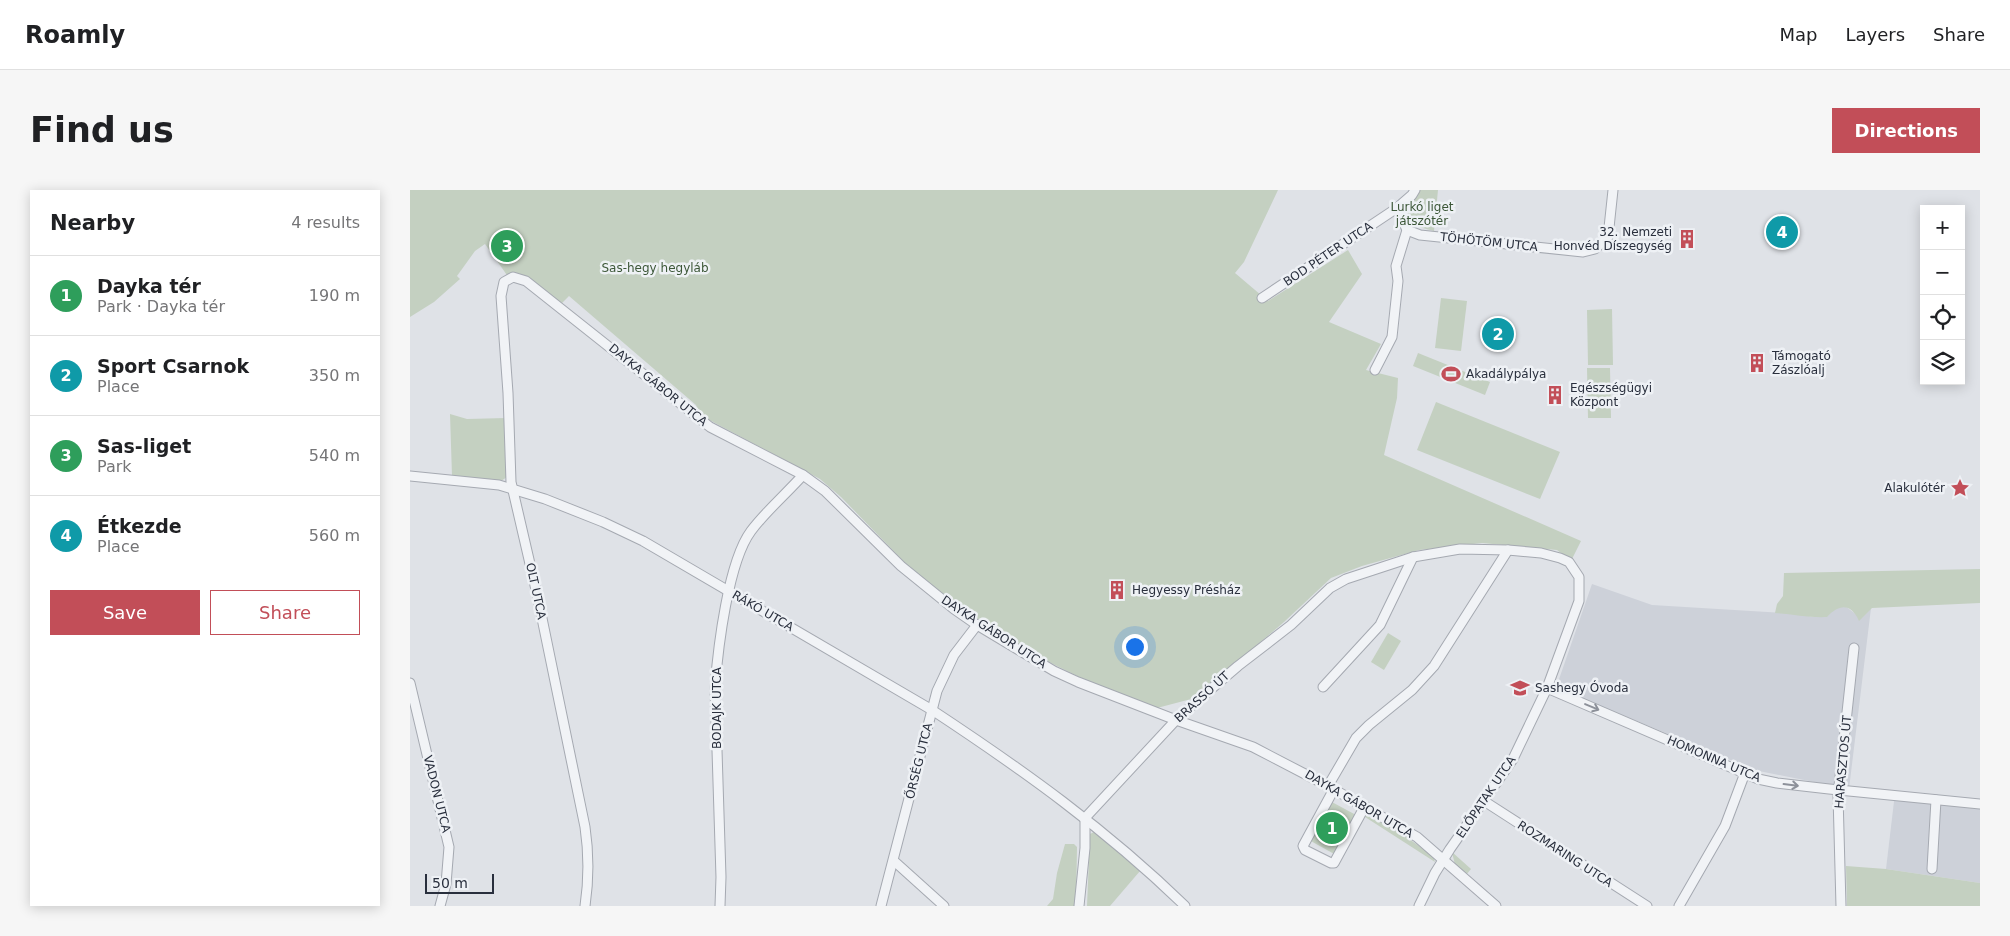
<!DOCTYPE html>
<html lang="en">
<head>
<meta charset="utf-8">
<style>
  :root { --surface:#fff; --page:#f6f6f6; --text:#202124; --muted:#757577; --line:#e0e0e0; --accent:#c24e58 }
  body { margin:0; font-family:"DejaVu Sans",sans-serif; background:var(--page); color:var(--text) }
  .controls { position:absolute; right:15px; top:15px; display:grid; overflow:hidden; border-radius:0px; box-shadow:0 2px 12px #0003 }
  .controls button { width:45px; height:45px; display:grid; place-items:center; padding:0; border:0; border-bottom:1px solid var(--line); background:var(--surface); color:var(--text); font:25px sans-serif }
  .scale { position:absolute; left:15px; bottom:12px; width:69px; box-sizing:border-box; padding-left:5px; border:2px solid #292f3d; border-top:0; font-size:14px; line-height:18px; white-space:nowrap; color:#292f3d; -webkit-text-stroke:4px #eef1f5; paint-order:stroke }
  .you { position:absolute; left:724px; top:456px; width:18px; height:18px; margin:-12px; border:4px solid #fff; border-radius:50%; background:#1a73e8; box-shadow:0 0 0 8px #1a73e833 }
  .badge { display:grid; place-items:center; width:32px; height:32px; border-radius:50%; background:var(--accent); color:#fff; font-size:16px; font-weight:700 }
  .pin { position:absolute; translate:-50% -50%; border:2px solid #fff; box-shadow:0 1px 5px #0006 }
  .list { margin:0; padding:0; list-style:none }
  h2 { display:flex; justify-content:space-between; align-items:center; height:65px; margin:0; padding:0 20px; font-size:21px }
  h2 small { font-size:16px; font-weight:400; color:var(--muted) }
  .list li { display:grid; grid-template-columns:32px 1fr auto; gap:15px; align-items:center; box-sizing:border-box; height:80px; padding:0 20px; border-top:1px solid var(--line) }
  .list b { display:block; font-size:19px; white-space:nowrap }
  .list p { margin:0; font-size:16px; white-space:nowrap; color:var(--muted) }
  .list em { font-size:16px; font-style:normal; color:var(--muted) }
  .actions { display:flex; gap:10px; padding:15px 20px }
  .actions a { flex:1; padding:11px 0; border:1px solid var(--accent); border-radius:0px; text-align:center; font-size:18px; color:var(--accent) }
  .actions .main { background:var(--accent); color:#fff }
  .icon { flex:none; width:28px; height:28px; fill:none; stroke:currentColor; stroke-width:2; stroke-linecap:round; stroke-linejoin:round }
  .map { position:relative; flex:none; width:1570px; height:716px; overflow:hidden; border-radius:0px }
  header { display:flex; align-items:center; gap:30px; box-sizing:border-box; height:70px; padding:0 25px; background:var(--surface); border-bottom:1px solid var(--line) }
  header strong { font-size:24px }
  nav { display:flex; gap:28px; margin-inline-start:auto; font-size:18px }
  .intro { display:flex; align-items:center; justify-content:space-between; box-sizing:border-box; height:120px; padding:0 30px }
  h1 { margin:0; font-size:35px }
  .button { padding:12px 22px; border-radius:0px; background:var(--accent); color:#fff; font-size:18px; font-weight:700 }
  main { display:flex; gap:30px; padding:0 30px }
  aside { flex:1; background:var(--surface); border-radius:0px; box-shadow:0 2px 12px #0003 }
  .map>svg:first-child { display:block }
  .built { fill:#cdd1d9 }
  .green { fill:#c4d0c1 }
  .lines { fill:none; stroke-linecap:round; stroke-linejoin:round }
  .street-casing { stroke:#a5a9b1; stroke-width:11 }
  .street { stroke:#f1f3f6; stroke-width:9 }
  .oneway { stroke:#8d919a }
  .labels { text-anchor:middle; stroke-width:5; stroke-linejoin:round; paint-order:stroke }
  .park-label { font-size:12px; fill:#3c5738; stroke:#eef1f5 }
  .poi-label { font-size:12px; fill:#292f3d; stroke:#eef1f5; text-anchor:start }
  .street-label { font-size:12px; fill:#292f3d; stroke:#eef1f5 }
</style>
</head>
<body>
<header>
<strong>Roamly</strong>
<nav><a>Map</a><a>Layers</a><a>Share</a></nav>
</header>
<div class="intro"><h1>Find us</h1><a class="button">Directions</a></div>
<main>
<aside>
<h2>Nearby<small>4 results</small></h2>
<ul class="list">
<li><span class="badge" style="background:#2e9e5b">1</span><div><b>Dayka tér</b><p>Park · Dayka tér</p></div><em>190 m</em></li>
<li><span class="badge" style="background:#0f9aa8">2</span><div><b>Sport Csarnok</b><p>Place</p></div><em>350 m</em></li>
<li><span class="badge" style="background:#2e9e5b">3</span><div><b>Sas-liget</b><p>Park</p></div><em>540 m</em></li>
<li><span class="badge" style="background:#0f9aa8">4</span><div><b>Étkezde</b><p>Place</p></div><em>560 m</em></li>
</ul>
<div class="actions"><a class="main">Save</a><a>Share</a></div>
</aside>
<div class="map">
<svg width="1570" height="716" viewBox="0 0 1570 716">
  <rect width="100%" height="100%" fill="#dfe2e7"/>
  <g class="built">
    <path d="M1182,394L1242,415L1391,424L1402,427L1425,418L1435,416L1447,425L1461,418L1439,599L1344,580L1148,498L1147,495Z"/>
    <path d="M1485,603L1570,611V693L1476,679Z"/>
  </g>
  <g class="green">
    <path d="M0,0H868L834,72L825,83L858,111L938,60L952,84L919,132L971,154L956,180L988,188L987,208L974,265L1171,351L1161,371L1147,360L1072,353L1009,360L952,376L921,388L874,432L785,508L747,518L669,487L631,468L576,435L505,383L431,307L410,289L290,225L286,215L159,106L152,113L116,91L99,88L75,54L65,61L47,86L50,89L24,112L0,127Z"/>
    <path d="M1010,0H1028L1024,41L1001,35L997,22Z"/>
    <path d="M1031,108L1057,111L1051,161L1025,158Z"/>
    <path d="M1202,119L1203,175H1178L1177,120Z"/>
    <path d="M1008,163L1080,192L1075,205L1003,176Z"/>
    <path d="M1177,178H1200L1201,228H1178Z"/>
    <path d="M1026,212L1150,262L1130,309L1007,260Z"/>
    <path d="M40,224L57,229L96,228L97,287L91,291L42,286Z"/>
    <path d="M1570,379V413L1462,418L1449,431C1441,413 1429,414 1417,427C1400,428 1382,424 1365,423L1367,414L1373,406L1374,383Z"/>
    <path d="M978,443L991,451L974,480L961,472Z"/>
    <path d="M920,611L946,625L926,665L899,650Z"/>
    <path d="M956,623L985,639L1023,666L1025,672L952,625Z"/>
    <path d="M686,641L730,681L700,716H677L680,644Z"/>
    <path d="M655,654H664L667,657L666,716H637L643,709L647,683Z"/>
    <path d="M1042,662L1061,679L1056,685L1045,675Z"/>
    <path d="M1436,676L1476,679L1570,693V716H1437Z"/>
  </g>
  <g class="lines">
    <g class="street-casing">
      <g id="street">
        <path d="M987,18L997,40L1010,45L1173,62L1185,59L1198,47L1203,0"/>
        <path d="M852,108L987,18L1002,5L1005,0"/>
        <path d="M965,180L982,147L988,91L986,76L997,40"/>
        <path d="M0,286L89,295L135,309L193,332L233,351L522,520C613,580 697,640 775,716"/>
        <path d="M0,493L39,657L36,694L30,716"/>
        <path d="M913,497L970,435L1003,367"/>
        <path d="M1137,498L1348,589L1367,593L1419,599L1570,614"/>
        <path d="M918,596L946,548L959,535L1002,500L1024,476L1098,360"/>
        <path d="M924,599L893,656L895,660L921,673H924L955,616"/>
        <path d="M1074,611L1237,716"/>
        <path d="M484,671L534,716"/>
        <path d="M1522,679L1526,610"/>
        <path d="M175,716C179,689 179,664 175,637L127,404L101,292L98,203L91,106L94,92L103,87L116,91L300,237L393,285L415,301L491,376L544,419L567,435L644,481L668,492L766,530L843,557L918,596L1007,647L1086,716"/>
        <path d="M310,716L311,687L305,497C308,458 318,372 341,341C356,321 376,304 393,285"/>
        <path d="M471,716L527,501L544,465L567,435"/>
        <path d="M669,716L675,658V628L766,530L787,511L828,476L881,435L920,398L936,389L1003,367L1050,359L1098,360L1131,363L1150,368L1159,372L1169,387V411L1137,498L1103,569L1040,659L1025,683L1009,716"/>
        <path d="M1269,716L1315,636L1335,583"/>
        <path d="M1431,716L1428,605L1444,458"/>
      </g>
    </g>
    <use href="#street" class="street"/>
  </g>
  <defs><path id="oneway-shaft" d="M-6 0H5M1.5-3L5.5 0L1.5 3" fill="none" stroke-width="1.6" stroke-linecap="round" stroke-linejoin="round" transform="scale(1.25)"/></defs>
  <g class="oneway">
    <use href="#oneway-shaft" transform="translate(1182 517) rotate(23)"/>
    <use href="#oneway-shaft" transform="translate(1381 595) rotate(7)"/>
  </g>
  <defs>
    <g id="building-bare" transform="scale(1.5)"><path d="M-4-6H4V6H1V3H-1V6H-4ZM-2.5-4.3h1.7v1.8h-1.7ZM.8-4.3h1.7v1.8H.8ZM-2.5-1h1.7V.8h-1.7ZM.8-1h1.7V.8H.8Z" fill="#c24e58" stroke="#eef1f5" stroke-width="2.5" paint-order="stroke"/></g>
    <g id="stadium-bare" transform="scale(1.5)"><path d="M0-5a6.5 5 0 1 0 0 10a6.5 5 0 1 0 0-10ZM-3.5-1.8h7v3.6h-7Z" fill="#c24e58" stroke="#eef1f5" stroke-width="2.5" paint-order="stroke"/></g>
    <g id="sight-bare" transform="scale(1.5)"><path d="M0-6L1.8-2.2L6-1.7L2.9 1.2L3.7 5.4L0 3.3L-3.7 5.4L-2.9 1.2L-6-1.7L-1.8-2.2Z" fill="#c24e58" stroke="#eef1f5" stroke-width="2.5" paint-order="stroke"/></g>
    <g id="school-bare" transform="scale(1.5)"><path d="M0-5L7-2L0 1L-7-2ZM-4 1L0 2.5L4 1V4Q0 6-4 4Z" fill="#c24e58" stroke="#eef1f5" stroke-width="2.5" paint-order="stroke"/></g>
  </defs>
  <g fill-rule="evenodd">
    <use href="#building-bare" x="1277" y="49"/>
    <use href="#building-bare" x="1347" y="173"/>
    <use href="#stadium-bare" x="1041" y="184"/>
    <use href="#building-bare" x="1145" y="205"/>
    <use href="#sight-bare" x="1550" y="298"/>
    <use href="#building-bare" x="707" y="400"/>
    <use href="#school-bare" x="1110" y="498"/>
  </g>
  <g class="labels">
    <g class="park-label">
      <text x="1012" y="21">Lurkó liget<tspan x="1012" dy="14">játszótér</tspan></text>
      <text x="245" y="82">Sas-hegy hegyláb</text>
    </g>
    <g class="poi-label">
      <text x="1262" y="46" text-anchor="end">32. Nemzeti<tspan x="1262" dy="14">Honvéd Díszegység</tspan></text>
      <text x="1362" y="170">Támogató<tspan x="1362" dy="14">Zászlóalj</tspan></text>
      <text x="1056" y="188">Akadálypálya</text>
      <text x="1160" y="202">Egészségügyi<tspan x="1160" dy="14">Központ</tspan></text>
      <text x="1535" y="302" text-anchor="end">Alakulótér</text>
      <text x="722" y="404">Hegyessy Présház</text>
      <text x="1125" y="502">Sashegy Óvoda</text>
    </g>
    <g class="street-label">
      <text transform="translate(1079 52) rotate(6)" y="4">TÖHÖTÖM UTCA</text>
      <text transform="translate(918 64) rotate(-34)" y="4">BOD PÉTER UTCA</text>
      <text transform="translate(248 195) rotate(39)" y="4">DAYKA GÁBOR UTCA</text>
      <text transform="translate(126 401) rotate(78)" y="4">OLT UTCA</text>
      <text transform="translate(353 421) rotate(30)" y="4">RÁKÓ UTCA</text>
      <text transform="translate(584 442) rotate(33)" y="4">DAYKA GÁBOR UTCA</text>
      <text transform="translate(792 507) rotate(-42)" y="4">BRASSÓ ÚT</text>
      <text transform="translate(307 518) rotate(-90)" y="4">BODAJK UTCA</text>
      <text transform="translate(1304 569) rotate(23)" y="4">HOMONNA UTCA</text>
      <text transform="translate(509 571) rotate(-76)" y="4">ŐRSÉG UTCA</text>
      <text transform="translate(1433 572) rotate(-85)" y="4">HARASZTOS ÚT</text>
      <text transform="translate(27 604) rotate(76)" y="4">VADON UTCA</text>
      <text transform="translate(1076 607) rotate(-56)" y="4">ELŐPATAK UTCA</text>
      <text transform="translate(949 614) rotate(30)" y="4">DAYKA GÁBOR UTCA</text>
      <text transform="translate(1155 664) rotate(33)" y="4">ROZMARING UTCA</text>
    </g>
  </g>
</svg>
<div class="controls">
<button>+</button>
<button>−</button>
<button><svg class="icon" aria-label="locate" viewBox="0 0 24 24"><circle cx="12" cy="12" r="6"/><path d="M12 2v4M12 18v4M2 12h4M18 12h4"/></svg></button>
<button><svg class="icon" aria-label="layers" viewBox="0 0 24 24"><path d="M12 4l9 5-9 5-9-5zM3 14l9 5 9-5"/></svg></button>
</div>
<div class="scale">50 m</div>
<div class="you"></div>
<div class="pin badge" style="left:922px;top:638px;background:#2e9e5b">1</div>
<div class="pin badge" style="left:1088px;top:144px;background:#0f9aa8">2</div>
<div class="pin badge" style="left:97px;top:56px;background:#2e9e5b">3</div>
<div class="pin badge" style="left:1372px;top:42px;background:#0f9aa8">4</div>
</div>
</main>
</body>
</html>
